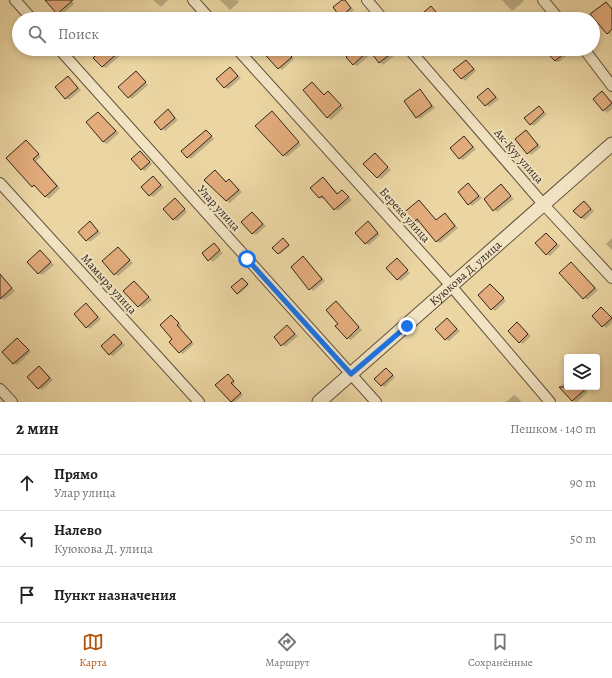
<!DOCTYPE html>
<html lang="ru">
<head>
<meta charset="utf-8">
<style>
  :root { --surface:#fff; --page:#f2f2f2; --text:#202124; --muted:#757577; --line:#e0e0e0; --accent:#b45309 }
  body { margin:0; font-family:Alegreya,serif; background:var(--page); color:var(--text) }
  .controls { position:absolute; right:12px; bottom:12px; display:grid; overflow:hidden; border-radius:4px; box-shadow:0 2px 6px #0003 }
  .controls button { width:36px; height:36px; display:grid; place-items:center; padding:0; border:0; border-bottom:1px solid var(--line); background:var(--surface); color:var(--text); font:20px sans-serif }
  .stop { position:absolute; width:12px; height:12px; margin:-9px; border:3px solid #1a73e8; border-radius:50%; background:#fff }
  .stop.end { background:#1a73e8; border-color:#fff; box-shadow:0 1px 4px #0008 }
  .list { margin:0; padding:0; list-style:none }
  h2 { display:flex; justify-content:space-between; align-items:center; height:52px; margin:0; padding:0 16px; font-size:17px }
  h2 small { font-size:13px; font-weight:400; color:var(--muted) }
  .list li { display:grid; grid-template-columns:26px 1fr auto; gap:12px; align-items:center; box-sizing:border-box; height:56px; padding:0 16px; border-top:1px solid var(--line) }
  .list b { display:block; font-size:15px; white-space:nowrap }
  .list p { margin:0; font-size:13px; white-space:nowrap; color:var(--muted) }
  .list em { font-size:13px; font-style:normal; color:var(--muted) }
  .icon { flex:none; width:22px; height:22px; fill:none; stroke:currentColor; stroke-width:2; stroke-linecap:round; stroke-linejoin:round }
  .map { position:relative; flex:none; width:612px; height:402px; overflow:hidden }
  .search { position:absolute; background:var(--surface); box-shadow:0 2px 6px #0003; left:12px; right:12px; top:12px; height:44px; display:flex; align-items:center; gap:10px; box-sizing:border-box; padding:0 14px; border-radius:22px; color:var(--muted); font-size:15px }
  .sheet { height:220px; background:var(--surface) }
  nav { display:flex; justify-content:space-around; align-items:center; box-sizing:border-box; height:56px; border-top:1px solid var(--line); background:var(--surface); font-size:11px; color:var(--muted) }
  nav a { display:grid; justify-items:center; gap:2px }
  nav .on { color:var(--accent) }
  .map>svg:first-child { display:block }
  .shadow { fill:#0003 }
  .building { fill:#e3ac7c; stroke:#31261d }
  .lines { fill:none; stroke-linecap:round; stroke-linejoin:round }
  .minor-casing { stroke:#60523e; stroke-width:12 }
  .tertiary-casing { stroke:#60523e; stroke-width:15 }
  .minor { stroke:#f2e4c3; stroke-width:10 }
  .tertiary { stroke:#f2e4c3; stroke-width:13 }
  .route { stroke:#1a73e8; stroke-width:5 }
  .labels { text-anchor:middle; stroke-width:4; stroke-linejoin:round; paint-order:stroke }
  .street-label { font-size:12px; fill:#31261d; stroke:#f2e4c3 }
</style>
</head>
<body>
<div class="map">
<svg width="612" height="402" viewBox="0 0 612 402">
  <rect width="100%" height="100%" fill="#ebd6a3"/>
  <filter id="stains"><feTurbulence type="fractalNoise" baseFrequency=".005" numOctaves="4"/><feColorMatrix values="0 0 0 0 .2 0 0 0 0 .09 0 0 0 0 .02 0 0 0 .5 -.17"/></filter>
  <radialGradient id="worn" r=".72"><stop offset=".6" stop-color="#630" stop-opacity="0"/><stop offset="1" stop-color="#630" stop-opacity=".3"/></radialGradient>
  <g class="shadow">
    <path d="M53,0H70L74,4L61,15L58,13Z"/>
    <path d="M153,0H168L161,7Z"/>
    <path d="M220,0H237L239,2L230,10Z"/>
    <path d="M344,0L354,10L344,18L341,16Z"/>
    <path d="M502,0H523L524,1L512,11Z"/>
    <path d="M606,3L612,8L611,35L607,33Z"/>
    <path d="M538,15L541,16L543,19H532Z"/>
    <path d="M105,49H120L123,53L106,68L102,66Z"/>
    <path d="M262,49H285L294,59L282,70Z"/>
    <path d="M357,49H390L395,55L383,65L372,53L357,66L354,64Z"/>
    <path d="M558,49H568L571,52L559,62L555,61Z"/>
    <path d="M466,61L476,71L465,81L455,71Z"/>
    <path d="M230,68L241,78L228,89L225,87Z"/>
    <path d="M136,72L148,85L132,99L129,97Z"/>
    <path d="M68,77L81,90L69,100L66,98Z"/>
    <path d="M312,83L325,95H331L344,108L331,120L315,105L317,103Z"/>
    <path d="M488,89L499,99L489,107L479,97Z"/>
    <path d="M420,90L435,108L420,119L417,117Z"/>
    <path d="M602,92L612,102V109L607,113L594,99Z"/>
    <path d="M539,107L547,114L534,126L530,124Z"/>
    <path d="M168,111L178,120L165,131L156,122Z"/>
    <path d="M272,112L301,145L287,157L284,155Z"/>
    <path d="M98,113L119,133L107,144L103,142Z"/>
    <path d="M206,131L214,139L191,159L188,157L183,151Z"/>
    <path d="M526,131L541,147L531,155L516,139Z"/>
    <path d="M464,137L476,149L463,160L460,158Z"/>
    <path d="M26,142L41,157L36,161L60,188L49,199L37,187L33,186Z"/>
    <path d="M140,152L152,164L145,171L141,169Z"/>
    <path d="M375,154L391,170L381,179L377,177Z"/>
    <path d="M215,171L227,182L229,180L232,182L242,192L230,203L226,201Z"/>
    <path d="M153,178L164,187L153,197L150,195Z"/>
    <path d="M323,178L339,194L342,191L352,200L338,211L325,198L323,199L320,198Z"/>
    <path d="M468,184L482,198L472,206L459,192Z"/>
    <path d="M501,186L514,199L497,212L485,199Z"/>
    <path d="M175,200L187,212L177,221L174,219Z"/>
    <path d="M419,201L437,221L445,214L458,228L440,243L437,241L420,221L415,225L404,214Z"/>
    <path d="M584,202L594,211L585,220L581,218Z"/>
    <path d="M252,213L266,226L256,235L252,233Z"/>
    <path d="M90,223L101,233L90,242L79,232Z"/>
    <path d="M368,223L380,235L369,245L365,243Z"/>
    <path d="M546,234L560,246L550,256L546,254Z"/>
    <path d="M612,238V250L606,244Z"/>
    <path d="M285,240L290,246L280,254L274,248Z"/>
    <path d="M214,244L223,253L213,262L203,254Z"/>
    <path d="M119,248L133,263L118,276L115,274Z"/>
    <path d="M40,251L54,265L42,275L39,273Z"/>
    <path d="M303,257L325,281L313,291L292,267Z"/>
    <path d="M397,259L410,273L401,281L397,279Z"/>
    <path d="M571,263L598,290L587,300L560,273Z"/>
    <path d="M0,275L15,291L4,300L0,297Z"/>
    <path d="M244,280L249,285L239,294L238,293Z"/>
    <path d="M135,282L152,300L142,308L125,291Z"/>
    <path d="M490,285L506,301L495,311L479,295Z"/>
    <path d="M336,302L362,330L351,340L347,338L339,324Z"/>
    <path d="M86,305L101,319L90,329L87,327Z"/>
    <path d="M601,308L612,317V323L606,328L593,316Z"/>
    <path d="M172,316L182,326L180,328L194,344L183,354L180,352L173,339Z"/>
    <path d="M447,319L460,331L449,341L446,339Z"/>
    <path d="M517,324L531,336L523,344L520,342Z"/>
    <path d="M287,326L298,336L285,347L275,337Z"/>
    <path d="M114,335L125,345L113,356L109,354Z"/>
    <path d="M18,339L31,352L17,365L13,363Z"/>
    <path d="M40,367L53,380L42,390L39,388Z"/>
    <path d="M386,369L395,377L385,387L381,385Z"/>
    <path d="M230,377L235,383L233,385L243,395L235,402H231Z"/>
    <path d="M567,380V387H583L588,392L577,402L573,401L560,387Z"/>
    <path d="M514,395L517,397L522,402H506Z"/>
  </g>
  <g class="building">
    <path d="M45,0H73L57,14Z"/>
    <path d="M342,0H345L351,8L340,17L333,7Z"/>
    <path d="M606,2L612,9V29L607,34L590,14Z"/>
    <path d="M431,6L442,19H416Z"/>
    <path d="M103,49H122L102,67L93,58Z"/>
    <path d="M260,49H284L292,57L278,69Z"/>
    <path d="M355,49H397L379,63L369,50L353,65L346,57Z"/>
    <path d="M556,49H569L555,61L549,55Z"/>
    <path d="M466,60L474,69L461,79L453,70Z"/>
    <path d="M230,67L238,76L224,88L216,79Z"/>
    <path d="M136,71L146,82L128,98L118,87Z"/>
    <path d="M68,76L78,88L65,99L55,87Z"/>
    <path d="M312,82L324,95L328,91L341,105L327,118L303,90Z"/>
    <path d="M488,88L496,97L485,106L477,97Z"/>
    <path d="M420,89L432,106L416,118L404,101Z"/>
    <path d="M602,91L612,103L603,111L593,99Z"/>
    <path d="M539,106L544,112L530,125L524,118Z"/>
    <path d="M168,109L175,118L161,130L154,122Z"/>
    <path d="M272,111L299,142L283,156L255,126Z"/>
    <path d="M98,112L116,131L103,142L86,122Z"/>
    <path d="M206,130L212,136L187,158L181,151Z"/>
    <path d="M526,130L538,145L527,154L515,139Z"/>
    <path d="M464,136L473,147L459,159L450,148Z"/>
    <path d="M26,140L39,154L33,159L57,186L45,197L34,185L32,187L6,158Z"/>
    <path d="M140,151L150,162L141,170L131,159Z"/>
    <path d="M375,153L388,167L377,178L363,164Z"/>
    <path d="M215,170L226,182L229,179L239,190L226,201L204,180Z"/>
    <path d="M153,176L161,185L149,196L141,187Z"/>
    <path d="M323,177L337,194L342,190L349,197L334,210L322,196L319,198L310,188Z"/>
    <path d="M468,183L479,196L468,205L458,192Z"/>
    <path d="M501,184L511,196L493,211L484,199Z"/>
    <path d="M175,198L185,209L173,220L163,209Z"/>
    <path d="M419,200L436,220L445,213L455,226L436,242L417,219L411,224L402,214Z"/>
    <path d="M584,201L591,209L581,218L573,211Z"/>
    <path d="M252,212L263,224L252,234L241,222Z"/>
    <path d="M90,221L98,231L86,241L78,232Z"/>
    <path d="M368,221L378,233L365,244L355,233Z"/>
    <path d="M546,233L557,244L546,255L535,243Z"/>
    <path d="M283,238L289,245L278,254L272,248Z"/>
    <path d="M214,243L220,250L208,261L202,253Z"/>
    <path d="M118,247L130,260L114,275L102,261Z"/>
    <path d="M40,250L51,262L38,274L27,262Z"/>
    <path d="M303,256L322,279L309,290L291,267Z"/>
    <path d="M397,258L408,270L397,280L386,268Z"/>
    <path d="M571,262L595,288L583,299L559,273Z"/>
    <path d="M0,274L12,288L0,299Z"/>
    <path d="M242,278L248,284L237,294L231,287Z"/>
    <path d="M134,281L149,297L138,307L123,291Z"/>
    <path d="M490,284L504,298L491,310L478,295Z"/>
    <path d="M336,301L359,327L347,339L335,326L338,324L326,310Z"/>
    <path d="M86,303L98,317L86,328L74,314Z"/>
    <path d="M601,307L612,318L602,327L592,316Z"/>
    <path d="M171,315L179,323L177,325L192,342L179,353L169,342L172,339L160,325Z"/>
    <path d="M447,318L457,329L445,340L435,329Z"/>
    <path d="M517,322L528,334L519,343L508,331Z"/>
    <path d="M287,325L295,334L281,346L274,337Z"/>
    <path d="M114,334L122,343L109,355L101,346Z"/>
    <path d="M17,338L29,350L13,364L2,352Z"/>
    <path d="M39,366L50,378L38,389L27,377Z"/>
    <path d="M386,368L393,375L381,386L374,379Z"/>
    <path d="M228,374L234,381L231,383L241,393L231,402L215,385Z"/>
    <path d="M559,387H588L572,401Z"/>
  </g>
  <g class="lines">
    <g class="minor-casing">
      <g id="minor">
        <path d="M15,0L32,19"/>
        <path d="M193,0L210,19"/>
        <path d="M367,0L383,19"/>
        <path d="M543,0L559,19"/>
        <path d="M59,49L376,402"/>
        <path d="M237,49L452,287L550,402"/>
        <path d="M409,49L544,205L612,278"/>
        <path d="M584,49L612,86"/>
        <path d="M0,183L199,402"/>
        <path d="M0,389L12,402"/>
      </g>
    </g>
    <g class="tertiary-casing">
      <g id="tertiary">
        <path id="s1" d="M319,402L612,144"/>
      </g>
    </g>
    <use href="#minor" class="minor"/>
    <use href="#tertiary" class="tertiary"/>
  </g>
  <g class="lines">
    <path class="route" d="M247,259L351,374L407,326"/>
  </g>
  <g class="labels">
    <g class="street-label">
      <text transform="translate(519 156) rotate(49)" y="4">Ак-Куу улица</text>
      <text transform="translate(219 208) rotate(48)" y="4">Улар улица</text>
      <text transform="translate(405 215) rotate(48)" y="4">Береке улица</text>
      <text dy="4" stroke="none"><textPath href="#s1" startOffset="195">Куюкова Д. улица</textPath></text>
      <text transform="translate(109 284) rotate(48)" y="4">Мамыра улица</text>
    </g>
  </g>
  <rect width="100%" height="100%" filter="url(#stains)"/>
  <rect width="100%" height="100%" fill="url(#worn)"/>
</svg>
<div class="controls">
<button><svg class="icon" aria-label="layers" viewBox="0 0 24 24"><path d="M12 4l9 5-9 5-9-5zM3 14l9 5 9-5"/></svg></button>
</div>
<div class="stop" style="left:247px;top:259px"></div>
<div class="stop end" style="left:407px;top:326px"></div>
<div class="search"><svg class="icon" aria-label="search" viewBox="0 0 24 24"><circle cx="10" cy="10" r="6"/><path d="M15 15l6 6"/></svg>Поиск</div>
</div>
<section class="sheet">
<h2>2 мин<small>Пешком · 140 m</small></h2>
<ul class="list">
<li><svg class="icon" aria-label="ahead" viewBox="0 0 24 24"><path d="M12 20V5M6 11l6-6 6 6"/></svg><div><b>Прямо</b><p>Улар улица</p></div><em>90 m</em></li>
<li><svg class="icon" aria-label="left" viewBox="0 0 24 24"><path d="M17 20v-9H6M10 6l-5 5 5 5"/></svg><div><b>Налево</b><p>Куюкова Д. улица</p></div><em>50 m</em></li>
<li><svg class="icon" aria-label="arrive" viewBox="0 0 24 24"><path d="M6 21V4h12l-3 4 3 4H6"/></svg><div><b>Пункт назначения</b></div></li>
</ul>
</section>
<nav>
<a class="on"><svg class="icon" aria-label="map" viewBox="0 0 24 24"><path d="M3 6l6-2 6 2 6-2v14l-6 2-6-2-6 2zM9 4v14M15 6v14"/></svg>Карта</a>
<a><svg class="icon" aria-label="directions" viewBox="0 0 24 24"><path d="M12 3l9 9-9 9-9-9zM9 14v-3h6M13 9l2 2-2 2"/></svg>Маршрут</a>
<a><svg class="icon" aria-label="saved" viewBox="0 0 24 24"><path d="M7 4h10v16l-5-4-5 4z"/></svg>Сохранённые</a>
</nav>
</body>
</html>
